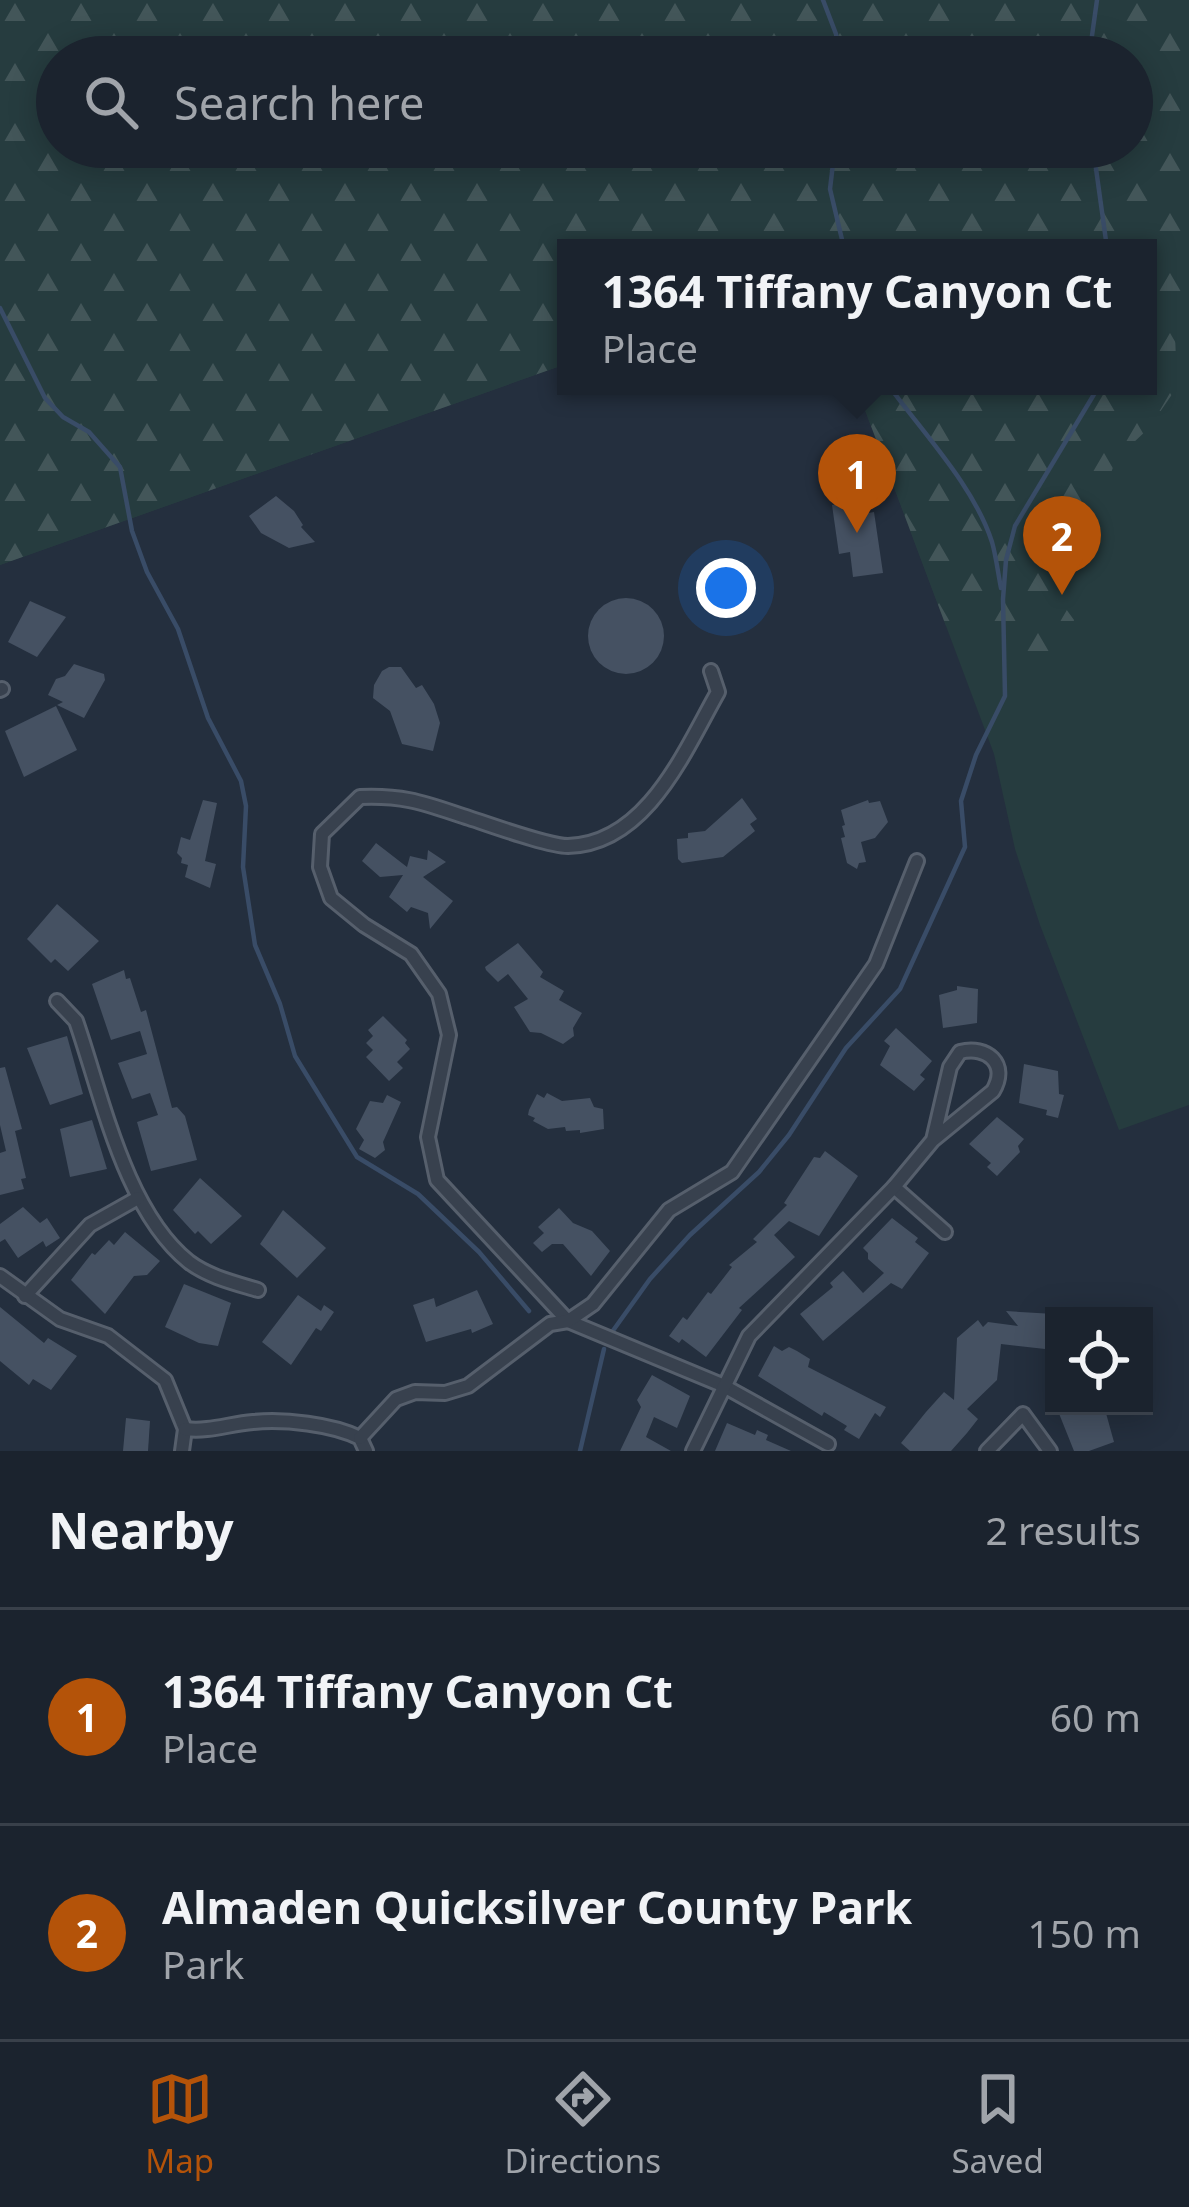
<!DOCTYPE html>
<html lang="en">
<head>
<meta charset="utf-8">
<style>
  :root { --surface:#1b232e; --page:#282f3a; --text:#f1f3f6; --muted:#a0a4aa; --line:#39404a; --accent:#b45309 }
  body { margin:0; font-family:"Noto Sans",sans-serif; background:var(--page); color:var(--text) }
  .controls { position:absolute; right:36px; bottom:36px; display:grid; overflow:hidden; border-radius:0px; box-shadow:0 6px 30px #0003 }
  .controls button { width:108px; height:108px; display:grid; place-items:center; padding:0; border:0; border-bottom:3px solid var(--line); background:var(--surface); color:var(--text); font:60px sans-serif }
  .you { position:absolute; left:726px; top:588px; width:42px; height:42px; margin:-30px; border:9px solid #fff; border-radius:50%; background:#1a73e8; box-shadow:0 0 0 18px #1a73e833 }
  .badge { display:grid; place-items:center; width:78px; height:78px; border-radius:50%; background:var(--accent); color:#fff; font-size:39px; font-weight:700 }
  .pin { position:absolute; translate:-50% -99px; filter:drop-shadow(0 3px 6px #0008) }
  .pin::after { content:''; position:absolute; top:63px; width:42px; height:36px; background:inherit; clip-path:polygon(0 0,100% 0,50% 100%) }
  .popup { position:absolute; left:557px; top:239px; width:600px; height:156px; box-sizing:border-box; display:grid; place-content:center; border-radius:0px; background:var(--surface); filter:drop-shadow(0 3px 9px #0005); font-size:39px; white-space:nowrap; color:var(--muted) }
  .popup b { font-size:45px; color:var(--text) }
  .popup::after { content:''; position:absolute; left:50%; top:100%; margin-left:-24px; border:24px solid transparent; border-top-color:var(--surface) }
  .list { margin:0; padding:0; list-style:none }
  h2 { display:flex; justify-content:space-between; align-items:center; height:156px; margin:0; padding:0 48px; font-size:51px }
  h2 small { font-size:39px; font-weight:400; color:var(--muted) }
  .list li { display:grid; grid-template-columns:78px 1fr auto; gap:36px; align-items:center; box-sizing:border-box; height:216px; padding:0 48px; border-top:3px solid var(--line) }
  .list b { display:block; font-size:45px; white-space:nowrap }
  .list p { margin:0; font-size:39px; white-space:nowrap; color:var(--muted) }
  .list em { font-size:39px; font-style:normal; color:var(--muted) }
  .icon { flex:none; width:66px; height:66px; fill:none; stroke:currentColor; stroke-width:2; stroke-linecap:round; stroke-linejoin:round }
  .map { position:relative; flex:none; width:1189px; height:1451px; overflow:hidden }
  .search { position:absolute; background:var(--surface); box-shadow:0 6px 30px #0003; left:36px; right:36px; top:36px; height:132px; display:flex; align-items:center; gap:30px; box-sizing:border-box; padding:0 42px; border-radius:66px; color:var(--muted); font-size:45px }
  .sheet { height:588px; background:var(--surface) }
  nav { display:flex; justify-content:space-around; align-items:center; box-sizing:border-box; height:168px; border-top:3px solid var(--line); background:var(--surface); font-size:33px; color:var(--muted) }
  nav a { display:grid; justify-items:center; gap:6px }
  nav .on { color:var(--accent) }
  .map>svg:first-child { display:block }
  .green { fill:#263c3f; fill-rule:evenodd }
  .forest { fill:url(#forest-firs); fill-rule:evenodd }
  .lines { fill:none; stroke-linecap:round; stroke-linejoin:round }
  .stream { stroke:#394c67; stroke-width:4.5 }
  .building { fill:#455162 }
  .minor-casing { stroke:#565f6c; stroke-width:18 }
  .minor { stroke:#38414e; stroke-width:12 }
</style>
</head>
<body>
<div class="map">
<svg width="1189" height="1451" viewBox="0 0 1189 1451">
  <defs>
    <pattern id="forest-firs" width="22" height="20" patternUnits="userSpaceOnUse" patternTransform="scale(3)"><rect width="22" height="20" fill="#263c3f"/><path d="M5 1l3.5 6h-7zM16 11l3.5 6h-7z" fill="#435659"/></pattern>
  </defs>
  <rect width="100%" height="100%" fill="#242f3e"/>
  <path class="green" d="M0,0H1189V1105L1119,1130L1040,925L1015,849L994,754L856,386H1148V248H566V364L0,565ZM57,57H1132V147H57Z"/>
  <path class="forest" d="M0,0H1189V290L1175,334L1177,387L1149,428L1116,459L1098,509L1065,535L1044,545L1032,562L1074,620C1061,691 1016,642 974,630C964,627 956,630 946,626L856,386H1148V248H566V364L0,565ZM57,57H1132V147H57Z"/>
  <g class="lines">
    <g class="stream">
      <path d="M823,0L836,34L840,57"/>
      <path d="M1089,57L1097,0"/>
      <path d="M835,147L830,189L844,248"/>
      <path d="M1093,147L1107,248"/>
      <path d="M0,308L45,398L63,417L89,432L120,467L132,531L147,572L178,629L208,718L241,781L246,806L243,867L255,945L280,1004L295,1056L357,1157L418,1194L479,1252L529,1311"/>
      <path d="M889,386C923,433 974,486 992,542C996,556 998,573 1001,588"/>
      <path d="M612,1332L650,1279L690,1235L759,1172L789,1135L846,1048L900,989L965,847L961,801L976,755L1005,696L1003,599L1006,560L1015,526L1099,386"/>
      <path d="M580,1451L604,1349"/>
    </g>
  </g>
  <g class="building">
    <path d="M276,496L294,511L303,525L301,527L315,542L289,548L261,533L249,516Z"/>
    <path d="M854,501L856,515L874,512L883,573L853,577L850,552L839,554L832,505Z"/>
    <circle cx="626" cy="636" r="38"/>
    <path d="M30,601L66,617L37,657L8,642Z"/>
    <path d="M74,664L104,674L105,680L84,718L57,705L63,702L48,695L56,679L65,676Z"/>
    <path d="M389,667H401L416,688L422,685L434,704L440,723L433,751L402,744L390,711L373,698L374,685L382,671Z"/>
    <path d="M56,706L77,750L24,777L5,731Z"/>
    <path d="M742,798L757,819L750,824L755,831L723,857L682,863L678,859L677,839L688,838V833L705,831Z"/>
    <path d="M203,800L217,803L205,861L216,864L210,888L185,877L188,865L181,863L182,858L177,853L181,837L190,840Z"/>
    <path d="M868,800L869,803L880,801L888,822L875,838L861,842L866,862L859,863L857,869L847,863L841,838L845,837L842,826L845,825L841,810Z"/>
    <path d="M376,843L407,867L410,856L427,860L428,850L446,862L423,877L453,901L430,929L428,913L411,907L407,912L389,897L403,875L380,877L362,861Z"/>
    <path d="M57,904L99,941L68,971L55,959L51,963L27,939Z"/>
    <path d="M518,943L543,972L540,977L564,991L559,1000L582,1013L573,1028L574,1036L563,1044L541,1033L530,1032L514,1007L528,999L508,974L498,982L486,970L485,967Z"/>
    <path d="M124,970L126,979L130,978L141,1012L146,1010L172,1108L177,1107L185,1116L197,1160L151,1171L137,1122L158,1115L150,1093L132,1099L118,1063L147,1054L140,1031L111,1040L92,984Z"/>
    <path d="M957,986L978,989L977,1023L943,1028L939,995L957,990Z"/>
    <path d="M383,1016L407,1040L405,1043L410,1049L397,1062L403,1068L389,1081L366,1057L373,1050L366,1043L373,1036L368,1030Z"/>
    <path d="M896,1028L932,1061L920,1075L925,1079L914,1091L880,1065L890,1046L884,1041Z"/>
    <path d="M67,1036L83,1094L50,1105L27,1048Z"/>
    <path d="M1024,1064L1058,1071L1059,1094L1064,1095L1058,1118L1046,1115L1047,1110L1019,1103Z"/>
    <path d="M5,1067L22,1129L15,1131L26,1178L21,1179L24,1189L0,1195V1153L6,1151L0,1125V1068Z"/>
    <path d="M547,1093L562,1101L590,1098L594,1107L603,1109L604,1129L580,1133V1130L566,1131L565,1127L548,1129L533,1121L535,1118L528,1115L529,1110L537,1094L544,1098Z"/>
    <path d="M387,1095L401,1102L383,1142L385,1150L375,1158L359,1149L364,1140L356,1129L370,1101L383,1103Z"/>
    <path d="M997,1117L1024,1139L1018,1146L1020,1152L997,1176L987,1167L991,1163L969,1144Z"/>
    <path d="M92,1120L107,1169L70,1177L60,1129Z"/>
    <path d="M825,1151L858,1176L819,1236L789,1221L774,1235L795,1257L739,1308L742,1310L706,1357L682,1339L679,1343L669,1336L683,1317L687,1320L708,1292L711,1294L732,1267L729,1265L757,1242L753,1239L787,1205L784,1203L814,1157L820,1158Z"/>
    <path d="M200,1178L242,1216L211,1244L198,1231L195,1234L173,1210Z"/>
    <path d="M23,1207L40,1223L47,1218L60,1238L46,1247L43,1241L18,1258L5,1239L0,1242V1224Z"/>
    <path d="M559,1208L573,1223L592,1231L610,1251L591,1276L563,1244H552L542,1252L533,1243L544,1233L538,1227Z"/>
    <path d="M283,1210L326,1248L297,1278L260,1244Z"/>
    <path d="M892,1218L918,1238L915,1242L929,1253L902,1289L891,1283L823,1341L800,1314L833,1287L830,1283L843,1271L863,1293L884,1273L868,1259V1253L863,1248Z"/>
    <path d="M125,1232L160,1261L147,1275L134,1276L105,1314L71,1280L92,1253L95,1255L109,1240L114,1245Z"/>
    <path d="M184,1284L231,1303L218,1346L199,1343L165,1327Z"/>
    <path d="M477,1290L493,1324L472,1333L471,1329L426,1342L413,1305L434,1298L436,1307Z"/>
    <path d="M298,1295L321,1311L324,1305L334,1312L321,1331L316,1328L291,1365L262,1342Z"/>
    <path d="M0,1307L44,1343L48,1338L77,1356L51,1390L33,1379L29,1385L0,1361Z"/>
    <path d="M1006,1311L1054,1314V1350L1001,1344L997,1380L967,1409L978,1419L967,1433L951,1451H910L901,1443L926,1412L944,1392L954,1400L957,1338L978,1320L983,1327L988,1322L1018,1326Z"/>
    <path d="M774,1346L782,1351L789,1347L797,1351L810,1359L808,1367L886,1407L880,1417L875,1413L859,1439L844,1430L847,1426L824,1412L822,1416L758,1376Z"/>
    <path d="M652,1375L690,1396L677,1428L654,1417L646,1437L671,1451H620L641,1407L637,1400Z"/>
    <path d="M1056,1406H1104L1114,1442L1089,1451H1074Z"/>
    <path d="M126,1418L150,1421L148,1451H123Z"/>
    <path d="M727,1423L755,1435L757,1430L768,1435L766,1440L791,1451H715Z"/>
  </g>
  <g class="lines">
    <g class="minor-casing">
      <g id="minor">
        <path d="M711,671L718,692C685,750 647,844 568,846C548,846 491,825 469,818C426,804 406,795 360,797L322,834L320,867L331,898L364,925L411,954L439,994L449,1035L428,1137L437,1180L568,1321L722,1385L828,1444"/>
        <path d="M0,690L2,689"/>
        <path d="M57,1001L76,1021C102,1096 125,1211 189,1262C209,1277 235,1283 258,1290"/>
        <path d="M894,1187L945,1232"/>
        <path d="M0,1276L60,1319L108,1336L165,1380L185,1429L182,1451"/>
        <path d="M25,1296L90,1225L138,1198"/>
        <path d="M185,1429C209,1432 229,1424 253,1422C284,1419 332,1424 360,1438L366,1451"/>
        <path d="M360,1438L396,1399L415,1392L445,1393L468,1386L550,1324L568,1321L593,1304L669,1210L732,1172L876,964L917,861"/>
        <path d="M693,1451L749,1336L894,1187L933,1140L993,1091C1009,1064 987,1045 960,1052L950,1067L933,1140"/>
        <path d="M987,1451L1023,1414L1050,1451"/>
      </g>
    </g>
    <use href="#minor" class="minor"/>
  </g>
</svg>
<div class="controls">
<button><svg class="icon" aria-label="locate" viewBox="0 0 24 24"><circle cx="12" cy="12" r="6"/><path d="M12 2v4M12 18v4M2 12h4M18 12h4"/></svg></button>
</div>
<div class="you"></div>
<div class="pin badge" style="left:857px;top:533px">1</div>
<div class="popup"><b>1364 Tiffany Canyon Ct</b>Place</div>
<div class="pin badge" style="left:1062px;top:595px">2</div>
<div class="search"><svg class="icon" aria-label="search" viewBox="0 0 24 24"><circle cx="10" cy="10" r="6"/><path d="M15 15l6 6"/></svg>Search here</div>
</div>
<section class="sheet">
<h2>Nearby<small>2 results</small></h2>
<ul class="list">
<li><span class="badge">1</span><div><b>1364 Tiffany Canyon Ct</b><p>Place</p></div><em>60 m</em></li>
<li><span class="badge">2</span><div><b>Almaden Quicksilver County Park</b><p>Park</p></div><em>150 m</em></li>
</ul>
</section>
<nav>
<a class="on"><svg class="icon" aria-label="map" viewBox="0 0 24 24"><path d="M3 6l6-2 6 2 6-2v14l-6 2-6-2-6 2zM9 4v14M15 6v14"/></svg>Map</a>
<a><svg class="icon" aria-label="directions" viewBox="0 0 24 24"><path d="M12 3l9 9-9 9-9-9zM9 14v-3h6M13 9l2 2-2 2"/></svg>Directions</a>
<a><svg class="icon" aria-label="saved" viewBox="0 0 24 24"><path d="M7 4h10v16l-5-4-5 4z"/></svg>Saved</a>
</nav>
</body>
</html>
